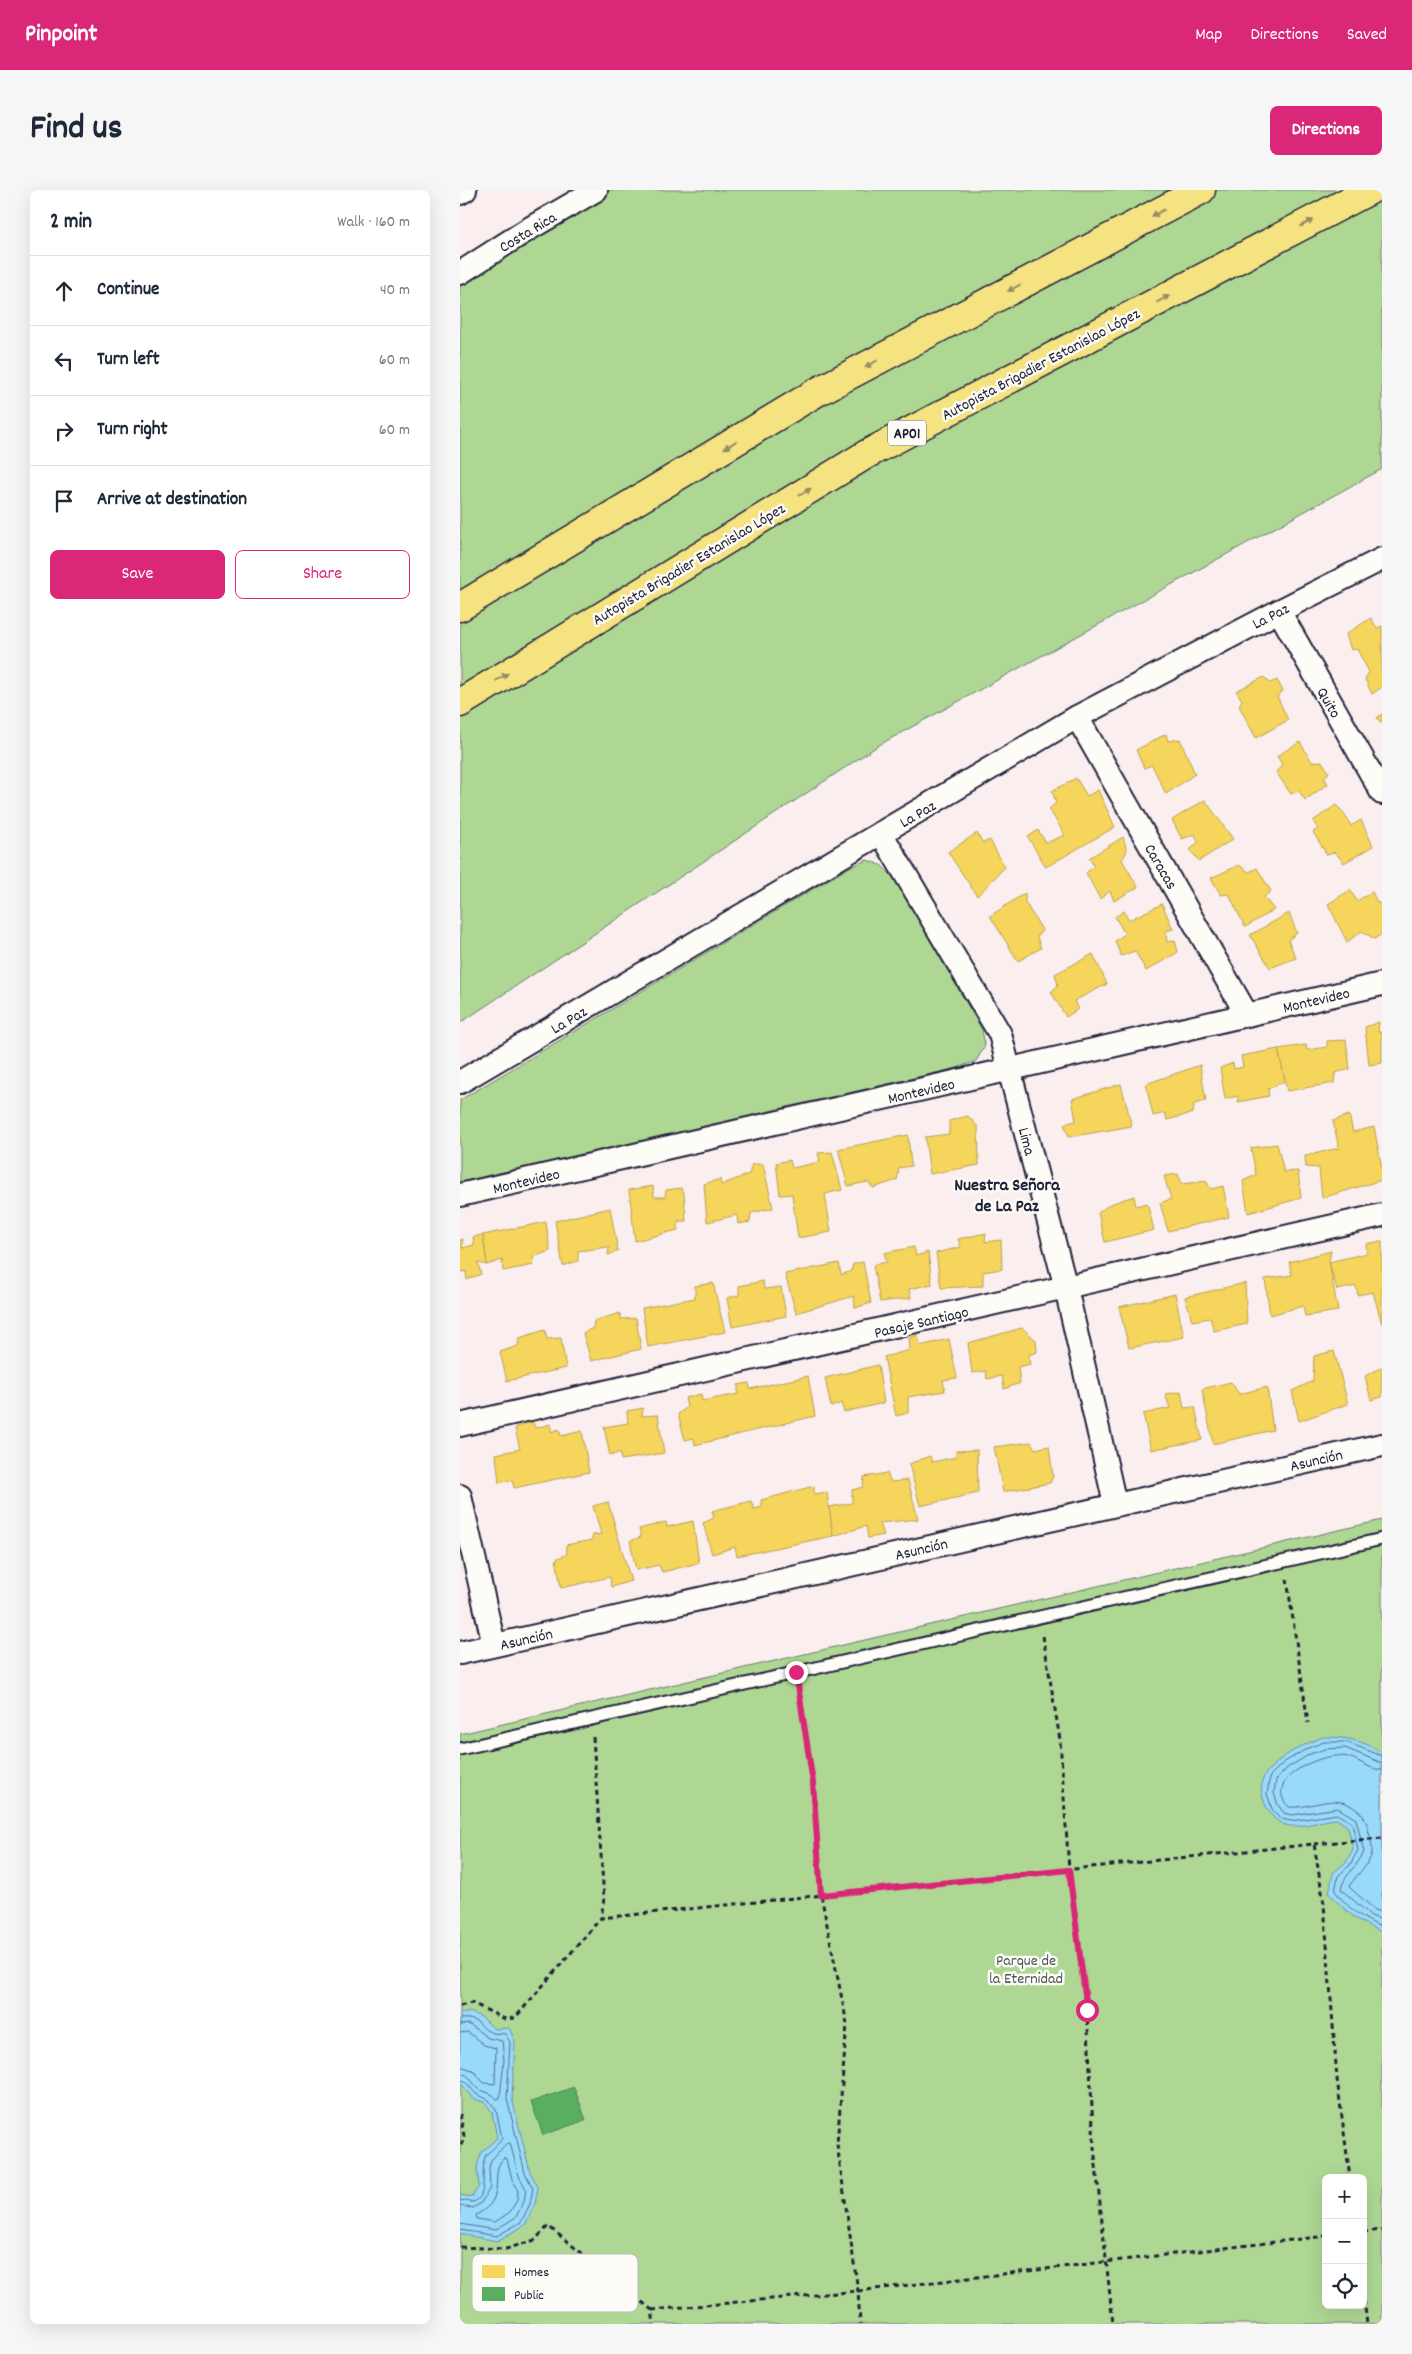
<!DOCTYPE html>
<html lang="en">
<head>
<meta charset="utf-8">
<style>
  :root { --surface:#fff; --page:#f6f6f7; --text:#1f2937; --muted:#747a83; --line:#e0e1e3; --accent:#db2777 }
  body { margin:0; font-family:Dekko,sans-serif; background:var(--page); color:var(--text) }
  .controls { position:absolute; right:15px; bottom:15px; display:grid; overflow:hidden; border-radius:8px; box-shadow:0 5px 20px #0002 }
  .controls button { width:45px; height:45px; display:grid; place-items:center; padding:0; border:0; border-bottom:1px solid var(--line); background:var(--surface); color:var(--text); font:25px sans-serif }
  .stop { position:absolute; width:15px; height:15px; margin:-11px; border:4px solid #db2777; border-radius:50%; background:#fff }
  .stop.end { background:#db2777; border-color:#fff; box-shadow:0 1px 5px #0008 }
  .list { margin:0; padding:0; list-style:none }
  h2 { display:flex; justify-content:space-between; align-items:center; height:65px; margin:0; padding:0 20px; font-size:21px }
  h2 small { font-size:16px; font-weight:400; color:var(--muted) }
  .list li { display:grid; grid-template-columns:32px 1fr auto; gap:15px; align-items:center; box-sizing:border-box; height:70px; padding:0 20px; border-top:1px solid var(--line) }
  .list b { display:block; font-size:19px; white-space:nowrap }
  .list em { font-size:16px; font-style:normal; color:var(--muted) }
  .actions { display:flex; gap:10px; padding:15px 20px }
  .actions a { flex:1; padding:11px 0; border:1px solid var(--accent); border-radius:8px; text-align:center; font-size:18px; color:var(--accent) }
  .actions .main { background:var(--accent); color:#fff }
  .icon { flex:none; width:28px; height:28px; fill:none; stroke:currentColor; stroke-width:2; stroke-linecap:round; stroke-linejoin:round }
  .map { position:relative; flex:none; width:922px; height:2134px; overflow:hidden; border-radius:8px }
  header { display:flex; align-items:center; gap:30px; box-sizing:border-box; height:70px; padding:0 25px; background:var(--accent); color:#fff }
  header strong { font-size:24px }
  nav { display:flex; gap:28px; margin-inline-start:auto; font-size:18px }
  .intro { display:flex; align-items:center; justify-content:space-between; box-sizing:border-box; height:120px; padding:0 30px }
  h1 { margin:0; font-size:35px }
  .button { padding:12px 22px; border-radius:8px; background:var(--accent); color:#fff; font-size:18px; font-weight:700 }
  main { display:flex; gap:30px; padding:0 30px }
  aside { flex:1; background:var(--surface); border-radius:8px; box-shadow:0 5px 20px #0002 }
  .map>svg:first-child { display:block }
  .green { fill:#aed794; stroke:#687c68; fill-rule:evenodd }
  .water { fill:#99dafb; stroke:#6990ae }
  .homes { fill:#f6d55c; stroke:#b69f52 }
  .public { fill:#5aae61; stroke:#498456 }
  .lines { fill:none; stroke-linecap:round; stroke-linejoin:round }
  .shore { stroke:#526c88; stroke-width:1 }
  .lane-casing { stroke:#22223b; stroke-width:15 }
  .street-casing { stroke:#22223b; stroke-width:26 }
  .highway-casing { stroke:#22223b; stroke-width:31 }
  .path { stroke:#22223b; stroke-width:3; stroke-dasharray:5 4; stroke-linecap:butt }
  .lane { stroke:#fdfcf7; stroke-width:11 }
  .street { stroke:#fdfcf7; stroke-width:22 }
  .highway { stroke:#f5e382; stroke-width:28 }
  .oneway { fill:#968c62 }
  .route { stroke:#db2777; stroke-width:6 }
  .labels { text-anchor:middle; stroke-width:5; stroke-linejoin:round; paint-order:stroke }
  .shield { fill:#fdfcf7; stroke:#646373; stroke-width:1 }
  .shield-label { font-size:15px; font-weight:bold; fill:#22223b }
  .street-label { font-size:16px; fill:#22223b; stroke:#fdfcf7 }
  .park-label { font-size:16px; fill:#4c5856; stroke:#fdfcf7 }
  .neighbourhood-label { font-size:18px; font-weight:bold; fill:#22223b; stroke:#fdfcf7 }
  .key { fill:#fdfcf7; stroke:#bbbbbf; stroke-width:1 }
  .key-label { font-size:14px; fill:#22223b }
</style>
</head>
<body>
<header>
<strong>Pinpoint</strong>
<nav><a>Map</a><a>Directions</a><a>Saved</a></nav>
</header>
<div class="intro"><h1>Find us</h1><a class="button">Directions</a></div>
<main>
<aside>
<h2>2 min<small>Walk · 160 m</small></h2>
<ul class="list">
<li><svg class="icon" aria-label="ahead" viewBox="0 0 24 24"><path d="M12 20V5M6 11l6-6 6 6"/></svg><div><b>Continue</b></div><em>40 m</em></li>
<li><svg class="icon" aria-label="left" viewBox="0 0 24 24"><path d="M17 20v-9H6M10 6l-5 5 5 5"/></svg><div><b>Turn left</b></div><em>60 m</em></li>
<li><svg class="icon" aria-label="right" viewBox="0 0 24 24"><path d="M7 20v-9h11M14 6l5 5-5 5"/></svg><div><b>Turn right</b></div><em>60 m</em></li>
<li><svg class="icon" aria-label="arrive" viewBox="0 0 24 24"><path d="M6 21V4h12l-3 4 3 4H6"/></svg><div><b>Arrive at destination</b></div></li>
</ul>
<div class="actions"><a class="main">Save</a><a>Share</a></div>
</aside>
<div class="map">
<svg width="922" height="2134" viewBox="0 0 922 2134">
  <rect width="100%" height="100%" fill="#faeeef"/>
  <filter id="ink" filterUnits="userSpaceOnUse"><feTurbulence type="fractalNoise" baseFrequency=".02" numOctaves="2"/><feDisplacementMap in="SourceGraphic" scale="10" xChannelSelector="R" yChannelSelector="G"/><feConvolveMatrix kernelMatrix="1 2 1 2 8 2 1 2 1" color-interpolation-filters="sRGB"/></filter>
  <g filter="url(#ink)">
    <g class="green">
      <path d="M136,0H922V279L419,555L0,833V83Z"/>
      <path d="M407,670L421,675L435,689L522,840L525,856L516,871L497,878L0,992V910L388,678Z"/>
      <path d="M922,1330V2134H0V1544ZM866,1988H903V2115H866Z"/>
    </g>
    <g class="water">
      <path d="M863,1547C885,1547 903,1550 922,1563V1742C900,1734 884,1720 869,1703L873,1683L886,1672L893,1659L888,1637L877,1629C862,1630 846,1637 831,1636C808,1635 793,1597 807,1582C822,1565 842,1555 863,1547Z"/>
      <path d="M10,1822L23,1828L34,1839L49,1838L55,1851L52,1908L70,1982L78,1997L75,2015L65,2035L37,2051L0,2044V2005L12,2007L19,1996L17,1977L21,1963L37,1948L32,1922L25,1912L13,1909L0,1892V1824Z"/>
    </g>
    <g class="homes">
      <path d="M911,428L917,438L922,436V497L912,504L905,489L909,482L897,459L891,460L886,444Z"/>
      <path d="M804,487L810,493L817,490L823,501L817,506L828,530L796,548L779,516L782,510L776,501Z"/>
      <path d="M922,524V534L917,528Z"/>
      <path d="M706,544L708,551L720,549L735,584L706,604L692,575L684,578L676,560Z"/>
      <path d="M840,552L852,572L862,571L869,583L864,587L868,594L845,610L839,601L831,604L816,582L822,575L817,566Z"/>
      <path d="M616,588L627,606L638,600L655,637L586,677L568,647L578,640L586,653L605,645L589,619L596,613L592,601Z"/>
      <path d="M745,610L773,649L739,671L730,660L738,652L735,644L722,649L712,630Z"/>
      <path d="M876,615L884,623L891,636L901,630L913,656L884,673L875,662L867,665L853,642L858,639L853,631Z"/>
      <path d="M517,643L523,653L530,650L545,677L517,706L488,662Z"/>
      <path d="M663,647L667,661L662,670L678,697L654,711L650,701L640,709L626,683L634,676L629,668Z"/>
      <path d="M779,675L789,682L797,678L811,701L804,707L814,720L785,737L769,704L761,705L751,688Z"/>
      <path d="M890,700L897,711L912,702L918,714L922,712V744L914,749L902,741L887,752L868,714Z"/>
      <path d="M565,703V712L582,740L577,747L581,758L558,771L530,726Z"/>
      <path d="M702,714L713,739L706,741L707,752L715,750L718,762L686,781L675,761L661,766L655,751L665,744L655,727L664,721L669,730Z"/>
      <path d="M829,723L837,743L828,750L836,768L810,778L790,745Z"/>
      <path d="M633,764L647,794L614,811L618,819L606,827L591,802L598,795L595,784Z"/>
      <path d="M919,832L918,842H922V873L909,875L905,837Z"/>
      <path d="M886,850L890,879L875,883L874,893L827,901L818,859L846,855L847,860L867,857V851Z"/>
      <path d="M818,859L825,891L808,899L809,906L778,912V906L765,909L760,878L773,873L774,879L783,877L781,866Z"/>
      <path d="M740,875L746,911L734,914L733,923L707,930L705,923L693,926L686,894Z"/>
      <path d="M661,894L672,936L609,947L604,934L616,931L612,909Z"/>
      <path d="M889,925L893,942L914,937L922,978V990L862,1008L859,978L846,977L845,966L879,958L873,931Z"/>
      <path d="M508,926L518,937L519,975L470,984L465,947L489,944V931Z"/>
      <path d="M448,945L451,976L439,978L437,990L413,998L408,992L388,996L378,959Z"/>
      <path d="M817,954L824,982L838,981L841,1008L788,1023L783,991L796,985L791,958Z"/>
      <path d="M372,962L382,1000L365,1004L371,1042L338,1048L332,1004L320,1005L316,973L330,970L332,978L360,972L358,963Z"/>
      <path d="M292,974H303L313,1018L291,1023L290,1032L278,1034L277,1025L247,1032L244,994L260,989L261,995L289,984Z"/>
      <path d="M718,984L722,994L746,991L751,999L763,996L769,1027L708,1041L700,1013L711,1009L704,986Z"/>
      <path d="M193,996L194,1007H205L206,1000L221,998L224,1003L226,1031H218V1040L175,1051L169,1000Z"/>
      <path d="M674,1006L676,1016L687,1013L694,1040L645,1052L638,1023L650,1014Z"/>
      <path d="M150,1018L158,1061L148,1065L149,1057L118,1061V1071L103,1076L95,1031Z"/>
      <path d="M86,1032L90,1061L73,1067L74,1075L43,1081L42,1070L27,1075L23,1045Z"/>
      <path d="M526,1043L525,1052L541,1050L542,1079L523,1082V1096L481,1098L476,1063L501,1057L498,1049Z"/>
      <path d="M23,1045L27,1075L18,1073L21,1084L7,1090L6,1081L0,1082V1050L3,1049L2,1058L14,1055L13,1047Z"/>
      <path d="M922,1051V1134L913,1102L898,1105L896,1096L877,1100L869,1072L907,1063L906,1054Z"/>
      <path d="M454,1057L456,1066L468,1062L472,1094L449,1099L451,1108L420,1112L413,1075L427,1072L424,1063Z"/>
      <path d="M871,1061L869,1072L878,1121L845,1126L843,1116L810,1125L805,1089L832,1085L829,1072Z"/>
      <path d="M403,1072L411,1113L395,1118L394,1106L336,1123L325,1084L379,1073L381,1085L391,1081L393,1074Z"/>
      <path d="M303,1091L304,1099L321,1097L326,1126L272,1137L267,1108L279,1105V1096Z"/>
      <path d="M253,1093L265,1142L188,1157L182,1118L235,1108V1096Z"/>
      <path d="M785,1093L787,1134L754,1141L750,1128L732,1131L725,1107Z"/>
      <path d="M715,1104L724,1147L669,1158L659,1117Z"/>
      <path d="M160,1123L161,1129L176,1128L181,1159L131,1171L123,1143L133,1138L134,1131Z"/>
      <path d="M562,1138L576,1150L577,1162L569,1165L570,1174L558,1177L560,1193L544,1199L542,1186L527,1189L526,1181L512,1183L508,1153Z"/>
      <path d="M85,1140L87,1149L101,1148L106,1178L47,1191L40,1162L58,1156L59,1148Z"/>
      <path d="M458,1145L460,1156L489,1149L497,1188L483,1190L485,1201L448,1207V1223L436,1226L424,1167L450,1160L449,1148Z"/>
      <path d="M874,1161L888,1214L839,1231L832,1201L853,1191L854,1166Z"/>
      <path d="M418,1175L424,1213L384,1222L381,1213L371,1217L365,1188Z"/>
      <path d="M922,1177V1207L911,1210L905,1186Z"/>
      <path d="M348,1186L355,1226L235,1255L234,1248L225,1250L218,1224L227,1217L225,1208L241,1204L242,1211L278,1204V1195L289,1193L290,1199Z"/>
      <path d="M771,1192L779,1204L807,1197L813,1240L753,1254L742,1199Z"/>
      <path d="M721,1202L724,1218L735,1217L742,1250L691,1260L683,1224L710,1218L705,1204Z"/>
      <path d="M183,1218L182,1226L198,1225L204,1263L161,1270L160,1262L150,1266L144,1237L168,1233L167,1221Z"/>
      <path d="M72,1231L75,1238L91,1234V1242L99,1239L101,1246L122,1241L129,1282L54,1298L52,1290L39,1293L36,1264L60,1259L55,1238Z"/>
      <path d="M571,1252L575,1259L589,1256L593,1286L590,1293L543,1302L534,1257Z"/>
      <path d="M517,1260L518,1303L460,1316L449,1274L470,1266L472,1272L496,1267V1261Z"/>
      <path d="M427,1283L431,1292L448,1290L458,1329L420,1333L424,1345L408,1348L406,1336L373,1346L369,1317L392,1313V1300L403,1297L404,1287Z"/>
      <path d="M354,1296V1304L367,1302L373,1346L277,1366L275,1357L252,1364L243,1333L254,1328L252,1321L291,1311L294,1319L302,1317L301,1310Z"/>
      <path d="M148,1312L171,1391L151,1397L150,1387L101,1398L96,1369L107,1364L106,1355L132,1350L133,1345L141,1344L133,1316Z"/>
      <path d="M233,1331L239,1373L202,1382L199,1375L176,1380L170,1351L181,1347L179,1339L206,1332L207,1337Z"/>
    </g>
    <path class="public" d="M114,1897L126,1930L83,1945L71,1912Z"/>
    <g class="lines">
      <g class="shore">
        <path d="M922,1566L886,1552H864L848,1558L823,1573L810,1586L807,1604L812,1619L821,1629L831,1631L877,1624L892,1633L898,1660L890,1675L878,1686L875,1701C887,1717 903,1730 922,1737"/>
        <path d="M922,1573L885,1558L865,1559L850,1564L827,1578L816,1590L814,1603L818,1615L824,1623L832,1625L878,1618L896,1629L904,1662C897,1677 884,1685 881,1699L911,1726L922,1730"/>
        <path d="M922,1580C908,1580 897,1567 882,1566C860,1563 801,1590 829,1617C852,1619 872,1603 893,1617C902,1623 906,1628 908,1639C910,1647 914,1657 911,1666C907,1677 890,1692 889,1697L915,1720L922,1722"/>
        <path d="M0,1829C23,1827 18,1839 33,1843C36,1844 42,1843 45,1844L50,1852L47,1909L65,1983L73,1998L70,2014L61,2032L37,2046L0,2040"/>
        <path d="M0,1835L9,1834L28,1848L42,1851L44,1870L40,1908L37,1909C31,1902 26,1903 19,1899C11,1893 11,1884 0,1883"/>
        <path d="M0,1843L8,1842L24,1855L36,1858L35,1894L24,1893L13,1880L0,1876"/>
        <path d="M0,1890L5,1891L16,1904L29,1910L36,1920L42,1948C39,1955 31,1959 26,1965C19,1976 30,2010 12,2012C8,2012 3,2010 0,2010"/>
        <path d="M44,1968L47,1969L52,1989L58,2001L57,2010L50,2022L35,2032L17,2029L16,2025C50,2008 27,1983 44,1968Z"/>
        <path d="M0,2016L13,2018L21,2013L30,1998L29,1978L31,1970L47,1953H50L59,1986L66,1999L64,2011L56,2027L35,2040L0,2034"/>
      </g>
      <g class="lane-casing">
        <path id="lane" d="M0,1559L922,1349"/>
      </g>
      <g class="street-casing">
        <g id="street">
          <path d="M0,3L5,0"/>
          <path d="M0,83L67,40L136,0"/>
          <path d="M819,421L922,603"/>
          <path d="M617,527L787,825"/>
          <path d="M421,643L540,844L606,1098L655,1314"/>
          <path d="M0,892L617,527L819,421L922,369"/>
          <path d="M0,1005L922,794"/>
          <path d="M0,1235L922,1025"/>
          <path d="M0,1306L34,1455"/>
          <path d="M0,1463L922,1255"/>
        </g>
      </g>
      <g class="highway-casing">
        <g id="highway">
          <path d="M0,417L357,202L741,0"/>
          <path d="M0,513L407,264L910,0"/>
        </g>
      </g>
      <g class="path">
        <path d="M827,1389L848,1533"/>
        <path d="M583,1446L600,1550L609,1680L627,1820L634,1957L653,2134"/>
        <path d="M339,1500L353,1593L361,1705L387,1834L377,1954L398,2101L400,2134"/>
        <path d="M133,1547L144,1709L141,1728"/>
        <path d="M854,1654L922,1648"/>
        <path d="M0,1816L12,1813L45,1829L55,1828L141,1728L854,1654L864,1714L877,1889L890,1988"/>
        <path d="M0,1924L4,1946L0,1959"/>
        <path d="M903,2042L922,2040"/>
        <path d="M0,2057L46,2059L75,2050L88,2036L192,2120L194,2134"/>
        <path d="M903,2101L907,2134"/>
        <path d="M192,2120L398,2101L866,2046"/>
      </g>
      <use href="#lane" class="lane"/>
      <use href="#street" class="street"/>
      <use href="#highway" class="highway"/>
    </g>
    <defs><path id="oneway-solid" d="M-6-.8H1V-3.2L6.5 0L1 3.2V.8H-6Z" transform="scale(1.25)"/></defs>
    <g class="oneway">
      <use href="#oneway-solid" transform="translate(698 23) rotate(152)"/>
      <use href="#oneway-solid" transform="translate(847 33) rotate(-28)"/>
      <use href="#oneway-solid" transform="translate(554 98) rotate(152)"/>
      <use href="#oneway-solid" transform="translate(703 109) rotate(-28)"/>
      <use href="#oneway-solid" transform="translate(411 174) rotate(152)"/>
      <use href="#oneway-solid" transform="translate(270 255) rotate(149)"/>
      <use href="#oneway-solid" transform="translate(345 302) rotate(-31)"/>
      <use href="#oneway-solid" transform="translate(42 487) rotate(-31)"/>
    </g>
  </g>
  <g class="lines" filter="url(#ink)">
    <path class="route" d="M336,1482L353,1593L361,1705L609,1680L627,1820"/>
  </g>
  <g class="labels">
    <rect class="shield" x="428" y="230.5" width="38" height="25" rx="4"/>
    <g class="shield-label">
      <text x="447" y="248">AP01</text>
    </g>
    <g class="street-label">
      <text transform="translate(67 41) rotate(-31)" y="6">Costa Rica</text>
      <text transform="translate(580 173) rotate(-28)" y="6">Autopista Brigadier Estanislao López</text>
      <text transform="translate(228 373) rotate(-31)" y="6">Autopista Brigadier Estanislao López</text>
      <text transform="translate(810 425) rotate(-27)" y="6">La Paz</text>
      <text transform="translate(870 512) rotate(60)" y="6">Quito</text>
      <text transform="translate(457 623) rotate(-30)" y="6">La Paz</text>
      <text transform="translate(702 676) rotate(60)" y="6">Caracas</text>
      <text transform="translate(856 809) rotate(-13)" y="6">Montevideo</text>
      <text transform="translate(108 829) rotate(-31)" y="6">La Paz</text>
      <text transform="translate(461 900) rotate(-13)" y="6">Montevideo</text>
      <text transform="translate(568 951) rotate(76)" y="6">Lima</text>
      <text transform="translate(66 990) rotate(-13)" y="6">Montevideo</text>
      <text transform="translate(461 1131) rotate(-13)" y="6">Pasaje Santiago</text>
      <text transform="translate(856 1269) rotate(-13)" y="6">Asunción</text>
      <text transform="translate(461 1358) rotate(-13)" y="6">Asunción</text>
      <text transform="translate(66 1448) rotate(-13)" y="6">Asunción</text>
    </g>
    <g class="park-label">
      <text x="566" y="1775">Parque de<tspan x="566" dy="18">la Eternidad</tspan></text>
    </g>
    <g class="neighbourhood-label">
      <text x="547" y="1000">Nuestra Señora<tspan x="547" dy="21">de La Paz</tspan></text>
    </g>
  </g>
  <rect x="12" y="2064" width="166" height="58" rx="8" class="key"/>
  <rect x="22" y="2075" width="23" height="13" fill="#f6d55c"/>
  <rect x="22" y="2097" width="23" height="14" fill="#5aae61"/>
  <g class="key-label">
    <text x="54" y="2086">Homes</text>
    <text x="54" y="2109">Public</text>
  </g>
</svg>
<div class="controls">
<button>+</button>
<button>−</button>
<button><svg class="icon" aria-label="locate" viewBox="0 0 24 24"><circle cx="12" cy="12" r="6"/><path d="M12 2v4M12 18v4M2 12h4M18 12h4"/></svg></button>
</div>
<div class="stop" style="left:627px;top:1820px"></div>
<div class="stop end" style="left:336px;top:1482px"></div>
</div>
</main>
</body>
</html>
